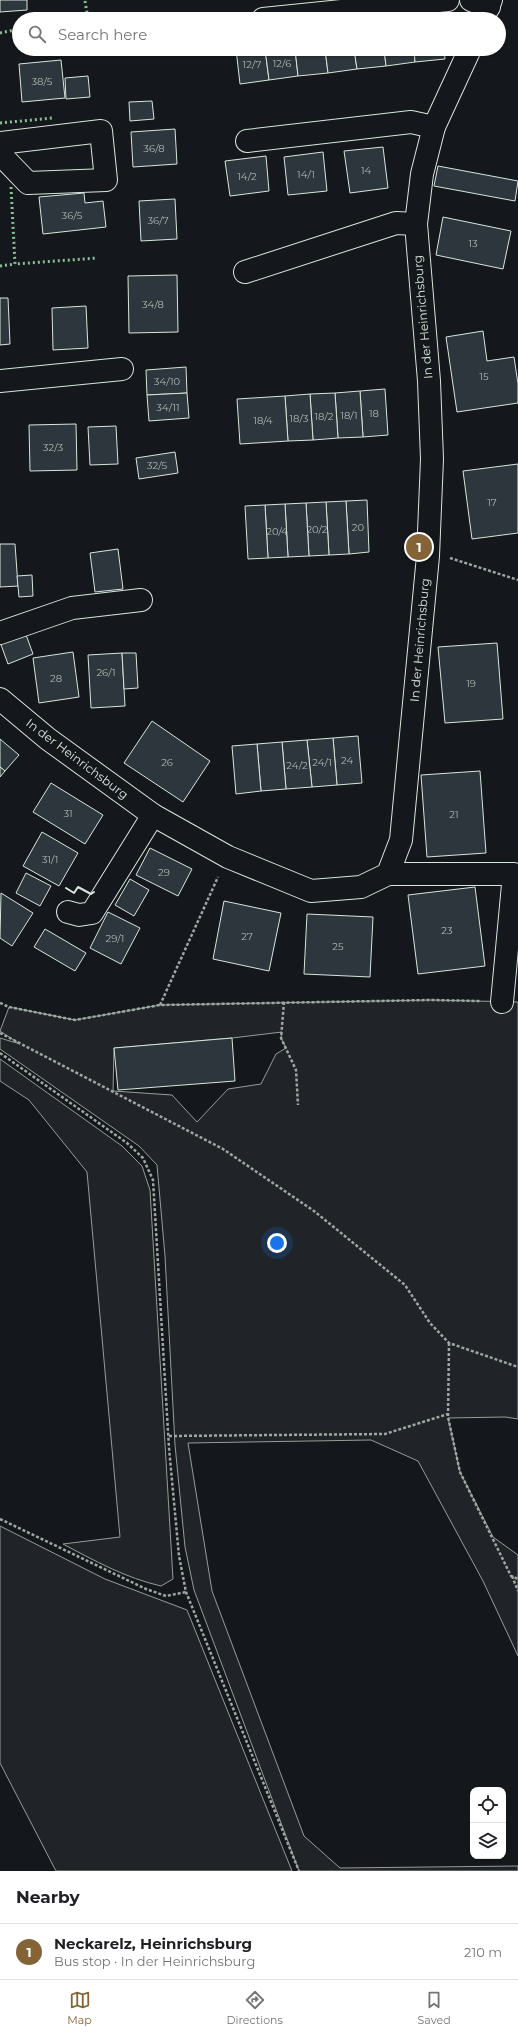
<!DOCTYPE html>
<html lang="en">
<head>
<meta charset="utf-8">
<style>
  :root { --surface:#fff; --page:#f2f2f2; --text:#202124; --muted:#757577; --line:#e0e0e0; --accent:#846436 }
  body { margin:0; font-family:Montserrat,sans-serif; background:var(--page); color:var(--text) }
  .controls { position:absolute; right:12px; bottom:12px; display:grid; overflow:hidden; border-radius:8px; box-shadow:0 1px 3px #0004 }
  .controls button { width:36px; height:36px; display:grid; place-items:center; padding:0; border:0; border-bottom:1px solid var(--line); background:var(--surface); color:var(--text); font:20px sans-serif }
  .you { position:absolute; left:277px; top:1243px; width:14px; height:14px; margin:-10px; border:3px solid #fff; border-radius:50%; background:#1a73e8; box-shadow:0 0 0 6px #1a73e833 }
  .badge { display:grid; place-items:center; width:26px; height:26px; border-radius:50%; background:var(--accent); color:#fff; font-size:13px; font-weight:700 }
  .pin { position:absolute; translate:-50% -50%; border:2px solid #fff; box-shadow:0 1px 4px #0006 }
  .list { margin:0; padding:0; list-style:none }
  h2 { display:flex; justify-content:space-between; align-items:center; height:52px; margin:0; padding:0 16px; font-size:17px }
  h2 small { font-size:13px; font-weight:400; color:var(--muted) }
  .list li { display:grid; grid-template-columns:26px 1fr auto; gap:12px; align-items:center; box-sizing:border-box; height:56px; padding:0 16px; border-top:1px solid var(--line) }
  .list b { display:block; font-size:15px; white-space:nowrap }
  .list p { margin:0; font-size:13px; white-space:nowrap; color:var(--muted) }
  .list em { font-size:13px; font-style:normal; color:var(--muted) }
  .icon { flex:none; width:22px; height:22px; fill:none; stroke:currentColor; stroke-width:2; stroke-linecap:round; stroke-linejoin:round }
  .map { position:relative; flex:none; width:518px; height:1871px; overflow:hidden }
  .search { position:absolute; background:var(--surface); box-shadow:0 1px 3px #0004; left:12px; right:12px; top:12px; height:44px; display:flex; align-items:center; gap:10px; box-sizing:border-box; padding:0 14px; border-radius:22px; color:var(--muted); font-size:15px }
  .sheet { height:108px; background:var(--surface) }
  nav { display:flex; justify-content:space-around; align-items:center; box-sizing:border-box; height:56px; border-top:1px solid var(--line); background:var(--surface); font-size:11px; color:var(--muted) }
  nav a { display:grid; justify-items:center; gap:2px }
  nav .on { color:var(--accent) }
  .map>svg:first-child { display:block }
  .green { fill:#202428; stroke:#939e99; fill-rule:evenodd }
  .building { fill:#2c363c; stroke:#d8e6dc }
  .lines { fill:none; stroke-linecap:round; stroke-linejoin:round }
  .minor-casing { stroke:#d8e6dc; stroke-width:24 }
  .path { stroke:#9da8a2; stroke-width:2.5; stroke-dasharray:3 2; stroke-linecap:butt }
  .minor { stroke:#14181c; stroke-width:22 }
  .hedge { stroke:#8ac095; stroke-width:3; stroke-dasharray:2 3; stroke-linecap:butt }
  .wall { stroke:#d8e6dc; stroke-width:2 }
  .labels { text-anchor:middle; stroke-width:3; stroke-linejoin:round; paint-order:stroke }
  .number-label { font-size:10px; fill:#adbab4 }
  .street-label { font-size:12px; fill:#d8e6dc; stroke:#14181c }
</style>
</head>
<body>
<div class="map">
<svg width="518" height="1871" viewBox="0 0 518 1871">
  <rect width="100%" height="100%" fill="#14181c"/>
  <g class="green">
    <path d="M431,1000L518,1002V1419L505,1417L448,1418L460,1472L493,1537L518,1555V1656L483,1581L418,1461L371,1440L188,1443L212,1591L304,1836L340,1868L518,1866V1871H299L194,1590L185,1547L175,1445L165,1256L157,1165L139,1146L0,1049V1038L20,1044L0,1031L9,1007L75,1020L160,1005ZM282,1032L281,1038L286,1048L276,1054L261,1084L228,1089L197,1122L172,1095L113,1091L114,1048L232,1038Z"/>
    <path d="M0,1059L122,1146L142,1166L150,1190L173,1579L161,1586C126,1578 95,1561 63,1544L120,1537L87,1172L29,1100L0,1081Z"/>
    <path d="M0,1526L105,1579L187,1610L292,1871H56L0,1763Z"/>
  </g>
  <g class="building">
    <path d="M0,0H27V10L0,12Z"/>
    <path d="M439,11L440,19H410V15Z"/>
    <path d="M410,15V19H381L380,18Z"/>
    <path d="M236,49H265L269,80L240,84Z"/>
    <path d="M265,49H295L298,76L269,80Z"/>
    <path d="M295,49H325L328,73L298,76Z"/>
    <path d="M325,49H354L357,69L328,73Z"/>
    <path d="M354,49H384L386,66L357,69Z"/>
    <path d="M384,49H414L415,62L386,66Z"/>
    <path d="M414,49H444L445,59L415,62Z"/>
    <path d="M61,60L65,98L22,102L19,64Z"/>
    <path d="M88,76L90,97L66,99L65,78Z"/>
    <path d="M152,101L154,119L130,121L129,102Z"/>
    <path d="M175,129L177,164L133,167L131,132Z"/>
    <path d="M383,147L388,188L350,193L344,151Z"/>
    <path d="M323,152L327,191L288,195L284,157Z"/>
    <path d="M266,156L269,191L230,196L225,161Z"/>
    <path d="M438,166L518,181L515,201L434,186Z"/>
    <path d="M84,193L85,203L103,201L106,227L43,234L39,197Z"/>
    <path d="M175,199L177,239L141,241L139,201Z"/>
    <path d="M443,217L511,231L503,269L436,255Z"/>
    <path d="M177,275L178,332L129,333L128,276Z"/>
    <path d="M0,298H8L10,344L0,345Z"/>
    <path d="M86,306L88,348L53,350L52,308Z"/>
    <path d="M483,331L487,361L514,357L518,384V403L457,412L446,337Z"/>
    <path d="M186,367L187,393L147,395L146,370Z"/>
    <path d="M385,389L388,435L363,437L360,391Z"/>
    <path d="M360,391L363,437L338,438L335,393Z"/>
    <path d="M187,393L189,418L149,421L147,395Z"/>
    <path d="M335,393L338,438L313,440L310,394Z"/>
    <path d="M310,394L313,440L288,441L285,396Z"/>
    <path d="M285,396L288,441L240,444L237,399Z"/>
    <path d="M76,424L77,470L30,471L29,425Z"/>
    <path d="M116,426L118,464L90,465L88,427Z"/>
    <path d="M175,452L178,473L139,479L136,458Z"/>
    <path d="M518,464V533L472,539L463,471Z"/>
    <path d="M367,500L369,552L349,554L346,501Z"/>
    <path d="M346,501L349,554L329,555L326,502Z"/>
    <path d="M326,502L329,555L309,556L306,503Z"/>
    <path d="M306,503L309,556L288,557L285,504Z"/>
    <path d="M285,504L288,557L268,558L265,505Z"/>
    <path d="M265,505L268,558L248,559L245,506Z"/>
    <path d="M0,544H15L18,586L0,587Z"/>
    <path d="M118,549L123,589L95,592L90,553Z"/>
    <path d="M32,575L33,596L19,597L17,576Z"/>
    <path d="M25,632L33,654L8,664L0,642Z"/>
    <path d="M497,643L503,719L445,723L438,647Z"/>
    <path d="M73,652L79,697L39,703L33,658Z"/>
    <path d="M122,653L125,706L91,708L88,655Z"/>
    <path d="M122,653H136L138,688L124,689Z"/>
    <path d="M152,721L210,761L183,802L124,763Z"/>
    <path d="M358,736L362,783L337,785L333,738Z"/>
    <path d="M333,738L337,785L312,787L307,740Z"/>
    <path d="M0,739L19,755L5,771L0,767Z"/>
    <path d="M307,740L312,787L286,789L282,742Z"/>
    <path d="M282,742L286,789L261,791L257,744Z"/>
    <path d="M257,744L261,791L236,794L232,746Z"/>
    <path d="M0,767L5,771L0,777Z"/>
    <path d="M480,771L486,853L427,857L421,775Z"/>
    <path d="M51,783L103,815L85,844L33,812Z"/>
    <path d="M42,832L78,853L59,886L23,866Z"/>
    <path d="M150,848L192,869L178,896L136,875Z"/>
    <path d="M26,873L51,886L40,906L16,893Z"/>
    <path d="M130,879L149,890L134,916L115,905Z"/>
    <path d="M475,887L485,966L418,974L408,895Z"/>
    <path d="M1,893L33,913L12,946L0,938Z"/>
    <path d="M224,901L281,913L269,971L213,959Z"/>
    <path d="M108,912L140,928L121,964L90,948Z"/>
    <path d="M307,914L373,917L370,977L304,974Z"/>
    <path d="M45,929L86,953L75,971L34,947Z"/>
    <path d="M232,1038L235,1081L118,1090L114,1048Z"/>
  </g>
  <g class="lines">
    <g class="minor-casing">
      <g id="minor">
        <path d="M471,0L489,7"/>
        <path d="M263,19L448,0"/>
        <path d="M483,19L491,0"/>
        <path d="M247,141L411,122L434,127"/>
        <path d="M0,143L101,131L106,180L28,183L0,154"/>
        <path d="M245,272L396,223L416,224"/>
        <path d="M0,381L122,369"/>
        <path d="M0,633L72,608L141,600"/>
        <path d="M0,699L48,739L153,815L228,857L311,891L361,887L388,874L401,840L428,556L432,459L429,381L416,224L422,174L434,127L470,49"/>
        <path d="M388,874H514L502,1002"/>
        <path d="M68,912L79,915L92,913L153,815"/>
      </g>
    </g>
    <g class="path">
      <path d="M450,558L518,580"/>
      <path d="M284,1002L281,1038L296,1070L298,1105"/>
      <path d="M0,1003L9,1007L75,1020L160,1005L431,1000L480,1001"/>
      <path d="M160,1005L218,877"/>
      <path d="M0,1033L223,1149L314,1211L405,1285L430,1323L449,1343L518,1367"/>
      <path d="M0,1053L127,1143L143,1158L153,1180L169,1448L179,1556L186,1592L299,1871"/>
      <path d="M449,1343L448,1417L460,1472L511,1576L518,1579"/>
      <path d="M169,1436L385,1434L448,1414"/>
      <path d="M0,1519L146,1589L166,1596L186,1592"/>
      <path d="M512,1576L518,1591"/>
    </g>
    <use href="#minor" class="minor"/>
    <g class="hedge">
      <path d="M85,1L88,19"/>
      <path d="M81,19L88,18"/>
      <path d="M0,33L19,29"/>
      <path d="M0,123L53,118"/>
      <path d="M11,187L15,264L97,258"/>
      <path d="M0,266L15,264"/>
    </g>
    <path class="wall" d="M66,888L74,893L78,887L91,894L94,892"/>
  </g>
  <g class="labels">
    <g class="number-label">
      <text x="282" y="67">12/6</text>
      <text x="252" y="68">12/7</text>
      <text x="42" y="85">38/5</text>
      <text x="154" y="152">36/8</text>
      <text x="366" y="174">14</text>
      <text x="306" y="178">14/1</text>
      <text x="247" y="180">14/2</text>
      <text x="72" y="219">36/5</text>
      <text x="158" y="224">36/7</text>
      <text x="473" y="247">13</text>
      <text x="153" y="308">34/8</text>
      <text x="484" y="380">15</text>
      <text x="167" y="385">34/10</text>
      <text x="168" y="411">34/11</text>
      <text x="374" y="417">18</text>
      <text x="349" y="419">18/1</text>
      <text x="324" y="420">18/2</text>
      <text x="299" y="422">18/3</text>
      <text x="263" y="424">18/4</text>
      <text x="53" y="451">32/3</text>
      <text x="157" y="469">32/5</text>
      <text x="492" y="506">17</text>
      <text x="358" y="531">20</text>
      <text x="317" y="533">20/2</text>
      <text x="277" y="535">20/4</text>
      <text x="106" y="676">26/1</text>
      <text x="56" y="682">28</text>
      <text x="471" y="687">19</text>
      <text x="347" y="764">24</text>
      <text x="167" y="766">26</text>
      <text x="322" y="766">24/1</text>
      <text x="297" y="769">24/2</text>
      <text x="68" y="817">31</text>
      <text x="454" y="818">21</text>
      <text x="50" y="863">31/1</text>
      <text x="164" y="876">29</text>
      <text x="447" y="934">23</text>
      <text x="247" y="940">27</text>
      <text x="115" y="942">29/1</text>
      <text x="338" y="950">25</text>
    </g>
    <g class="street-label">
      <text transform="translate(423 317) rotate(-95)" y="4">In der Heinrichsburg</text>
      <text transform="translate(420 640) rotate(-85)" y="4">In der Heinrichsburg</text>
      <text transform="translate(77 759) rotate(37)" y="4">In der Heinrichsburg</text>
    </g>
  </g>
</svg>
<div class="controls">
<button><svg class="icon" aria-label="locate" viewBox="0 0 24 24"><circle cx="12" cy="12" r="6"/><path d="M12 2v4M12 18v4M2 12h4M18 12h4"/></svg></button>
<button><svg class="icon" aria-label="layers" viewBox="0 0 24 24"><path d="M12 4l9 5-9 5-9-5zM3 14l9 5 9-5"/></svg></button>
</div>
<div class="you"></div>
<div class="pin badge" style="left:419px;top:547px">1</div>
<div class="search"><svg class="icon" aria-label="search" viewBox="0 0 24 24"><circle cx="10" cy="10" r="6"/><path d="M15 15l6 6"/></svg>Search here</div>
</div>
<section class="sheet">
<h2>Nearby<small></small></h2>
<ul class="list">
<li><span class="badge">1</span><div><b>Neckarelz, Heinrichsburg</b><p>Bus stop · In der Heinrichsburg</p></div><em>210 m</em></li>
</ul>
</section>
<nav>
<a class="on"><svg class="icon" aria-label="map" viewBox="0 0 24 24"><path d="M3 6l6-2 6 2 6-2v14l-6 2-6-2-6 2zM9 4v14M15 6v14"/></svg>Map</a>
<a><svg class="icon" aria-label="directions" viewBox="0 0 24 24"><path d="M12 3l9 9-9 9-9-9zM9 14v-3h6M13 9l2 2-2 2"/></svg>Directions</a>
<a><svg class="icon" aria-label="saved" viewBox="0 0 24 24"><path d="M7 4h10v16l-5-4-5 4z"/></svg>Saved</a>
</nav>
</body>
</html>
